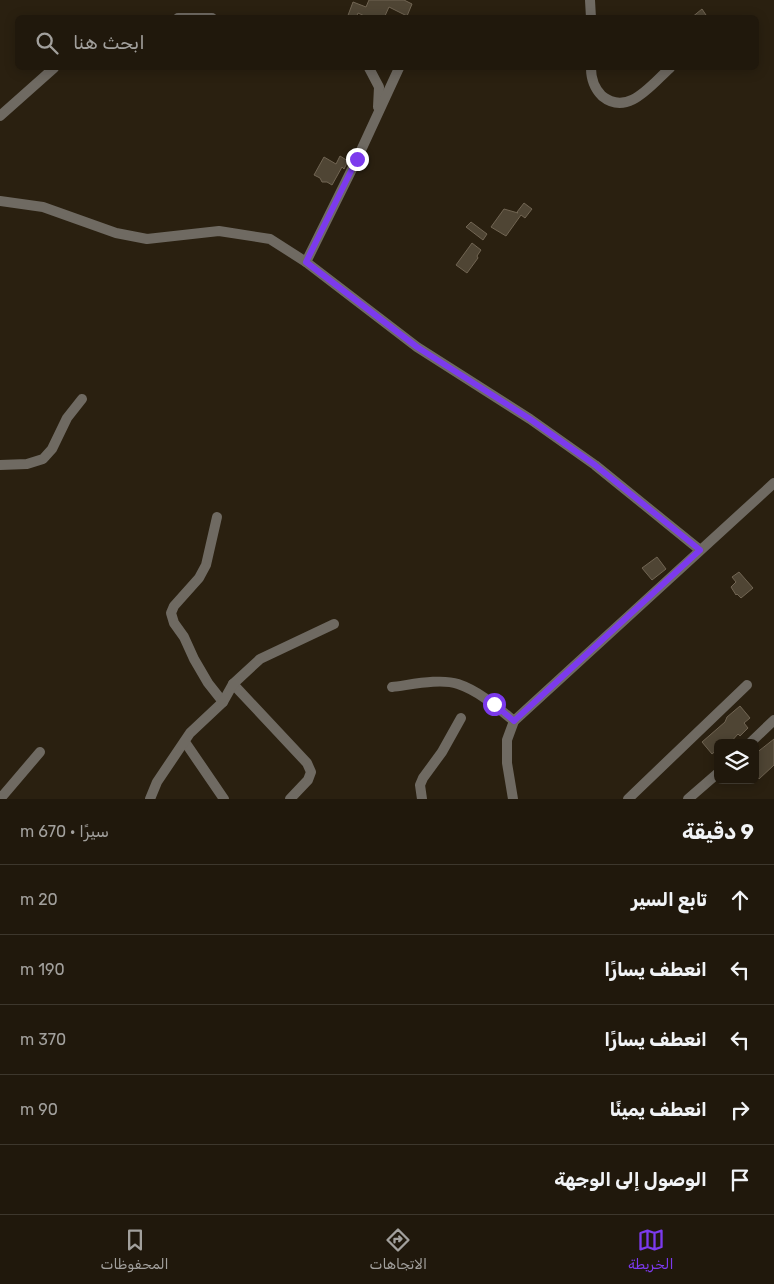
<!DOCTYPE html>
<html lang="ar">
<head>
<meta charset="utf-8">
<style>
  :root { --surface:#20180c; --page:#2d251a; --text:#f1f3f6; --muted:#a2a09d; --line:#3d372d; --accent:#7c3aed }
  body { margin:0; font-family:Rubik,Vazirmatn,sans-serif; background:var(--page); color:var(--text); direction:rtl }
  .controls { position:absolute; right:15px; bottom:15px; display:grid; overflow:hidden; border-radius:8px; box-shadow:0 2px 12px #0003 }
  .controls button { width:45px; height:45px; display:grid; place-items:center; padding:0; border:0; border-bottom:1px solid var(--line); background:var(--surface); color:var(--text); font:25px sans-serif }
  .stop { position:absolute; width:15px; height:15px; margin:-11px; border:4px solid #7c3aed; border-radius:50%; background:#fff }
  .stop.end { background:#7c3aed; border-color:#fff; box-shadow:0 1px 5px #0008 }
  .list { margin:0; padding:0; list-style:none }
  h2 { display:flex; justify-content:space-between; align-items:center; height:65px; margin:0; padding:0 20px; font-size:21px }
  h2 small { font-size:16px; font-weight:400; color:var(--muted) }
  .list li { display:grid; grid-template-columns:32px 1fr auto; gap:15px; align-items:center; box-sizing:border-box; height:70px; padding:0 20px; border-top:1px solid var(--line) }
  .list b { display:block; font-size:19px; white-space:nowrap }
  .list em { font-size:16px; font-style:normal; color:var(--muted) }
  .icon { flex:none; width:28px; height:28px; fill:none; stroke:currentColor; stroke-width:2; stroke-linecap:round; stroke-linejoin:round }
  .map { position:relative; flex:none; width:774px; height:799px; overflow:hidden; direction:ltr }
  .search { position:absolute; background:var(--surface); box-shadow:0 2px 12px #0003; left:15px; right:15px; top:15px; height:55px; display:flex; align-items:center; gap:12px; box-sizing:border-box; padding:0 18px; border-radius:8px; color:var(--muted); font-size:19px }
  .sheet { height:415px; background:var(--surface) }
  nav { display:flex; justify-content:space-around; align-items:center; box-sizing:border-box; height:70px; border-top:1px solid var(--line); background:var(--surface); font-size:14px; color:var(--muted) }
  nav a { display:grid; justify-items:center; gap:2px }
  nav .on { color:var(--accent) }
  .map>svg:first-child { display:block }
  .building { fill:#4f4534; stroke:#716553 }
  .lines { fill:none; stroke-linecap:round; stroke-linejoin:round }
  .minor { stroke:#6f6a62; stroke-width:10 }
  .route { stroke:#7c3aed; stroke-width:6 }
</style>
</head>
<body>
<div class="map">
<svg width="774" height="799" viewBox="0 0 774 799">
  <rect width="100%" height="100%" fill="#2a2010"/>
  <g class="building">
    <path d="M369,0H404L412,4L407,16L389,7L384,18H369L358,13L356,18H347L353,2L366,7Z"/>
    <path d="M702,9L708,18H691Z"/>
    <path d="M340,156L348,161L344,169L342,167L332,185L327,182H322L320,178L314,175L324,157L336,164Z"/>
    <path d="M524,203L532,209L525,218L521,215L506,236L491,227L504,209L518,213L517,212Z"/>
    <path d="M471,222L487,234L483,240L466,227Z"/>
    <path d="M472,243L481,250L477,256L478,258L467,273L456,265Z"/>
    <path d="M657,557L666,569L652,580L642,568Z"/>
    <path d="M739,572L753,588L741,598L737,594L736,595L731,587L736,582L732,577Z"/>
    <path d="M740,706L750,718L744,723L748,728L740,736L738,734L730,743H718V749L712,754L702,742L725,722L727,717Z"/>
    <path d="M774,739V765L759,779L755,775V754Z"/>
  </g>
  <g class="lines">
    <g class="minor">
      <path d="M590,0L591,18"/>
      <path d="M178,18H212"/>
      <path d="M369,68L379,87L378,107"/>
      <path d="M591,68C591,79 594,88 602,96C628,117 651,85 670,68"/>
      <path d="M0,116L54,68"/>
      <path d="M0,201L43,207L116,233L147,239L219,231L270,239L306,262L417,347L530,419L595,465L700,550"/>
      <path d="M306,262L357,159L399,68"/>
      <path d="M0,465L27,464L43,459L52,449L67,418L82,399"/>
      <path d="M217,517L206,565L199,578L174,606L171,613L174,623L184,637L194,659L208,683L223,702"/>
      <path d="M233,684L307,763L311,772L308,780L290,799"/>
      <path d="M392,687C410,685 440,678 458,684C479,691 497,707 514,721"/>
      <path d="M185,742L224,799"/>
      <path d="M750,743L774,720"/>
      <path d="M0,799L40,752"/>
      <path d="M150,799L157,782L190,733L223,702L233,684L260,659L334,624"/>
      <path d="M422,799L420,785L423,778L442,752L461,718"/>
      <path d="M513,799L507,763V740L514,721L774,483"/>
      <path d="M628,799L747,685"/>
      <path d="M688,799L718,773"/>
    </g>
  </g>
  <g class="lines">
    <path class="route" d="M357,159L306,262L417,347L530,419L595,465L700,550L514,721L494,704"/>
  </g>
</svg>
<div class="controls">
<button><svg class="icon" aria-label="layers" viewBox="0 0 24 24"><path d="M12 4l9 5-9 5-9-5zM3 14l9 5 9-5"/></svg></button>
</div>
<div class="stop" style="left:494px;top:704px"></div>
<div class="stop end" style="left:357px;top:159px"></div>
<div class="search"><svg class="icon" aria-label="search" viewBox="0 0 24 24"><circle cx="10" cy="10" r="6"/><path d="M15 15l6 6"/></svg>ابحث هنا</div>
</div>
<section class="sheet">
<h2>9 دقيقة<small>سيرًا · 670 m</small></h2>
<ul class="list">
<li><svg class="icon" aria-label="ahead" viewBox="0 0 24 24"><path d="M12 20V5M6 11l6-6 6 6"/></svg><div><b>تابع السير</b></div><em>20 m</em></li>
<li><svg class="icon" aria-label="left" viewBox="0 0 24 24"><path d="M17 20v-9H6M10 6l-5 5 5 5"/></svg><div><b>انعطف يسارًا</b></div><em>190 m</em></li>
<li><svg class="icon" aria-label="left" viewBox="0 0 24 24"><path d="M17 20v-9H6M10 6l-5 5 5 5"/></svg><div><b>انعطف يسارًا</b></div><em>370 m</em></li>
<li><svg class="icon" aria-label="right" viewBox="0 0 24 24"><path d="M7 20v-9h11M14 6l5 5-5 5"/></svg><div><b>انعطف يمينًا</b></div><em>90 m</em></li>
<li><svg class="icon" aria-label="arrive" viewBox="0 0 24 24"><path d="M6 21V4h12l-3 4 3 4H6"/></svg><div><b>الوصول إلى الوجهة</b></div></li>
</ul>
</section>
<nav>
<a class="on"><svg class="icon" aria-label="map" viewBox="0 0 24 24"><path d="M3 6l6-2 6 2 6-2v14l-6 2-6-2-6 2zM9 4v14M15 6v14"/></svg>الخريطة</a>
<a><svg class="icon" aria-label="directions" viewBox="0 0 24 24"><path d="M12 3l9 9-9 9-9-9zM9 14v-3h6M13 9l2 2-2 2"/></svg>الاتجاهات</a>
<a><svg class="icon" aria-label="saved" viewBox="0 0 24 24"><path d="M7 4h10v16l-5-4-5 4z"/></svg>المحفوظات</a>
</nav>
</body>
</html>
